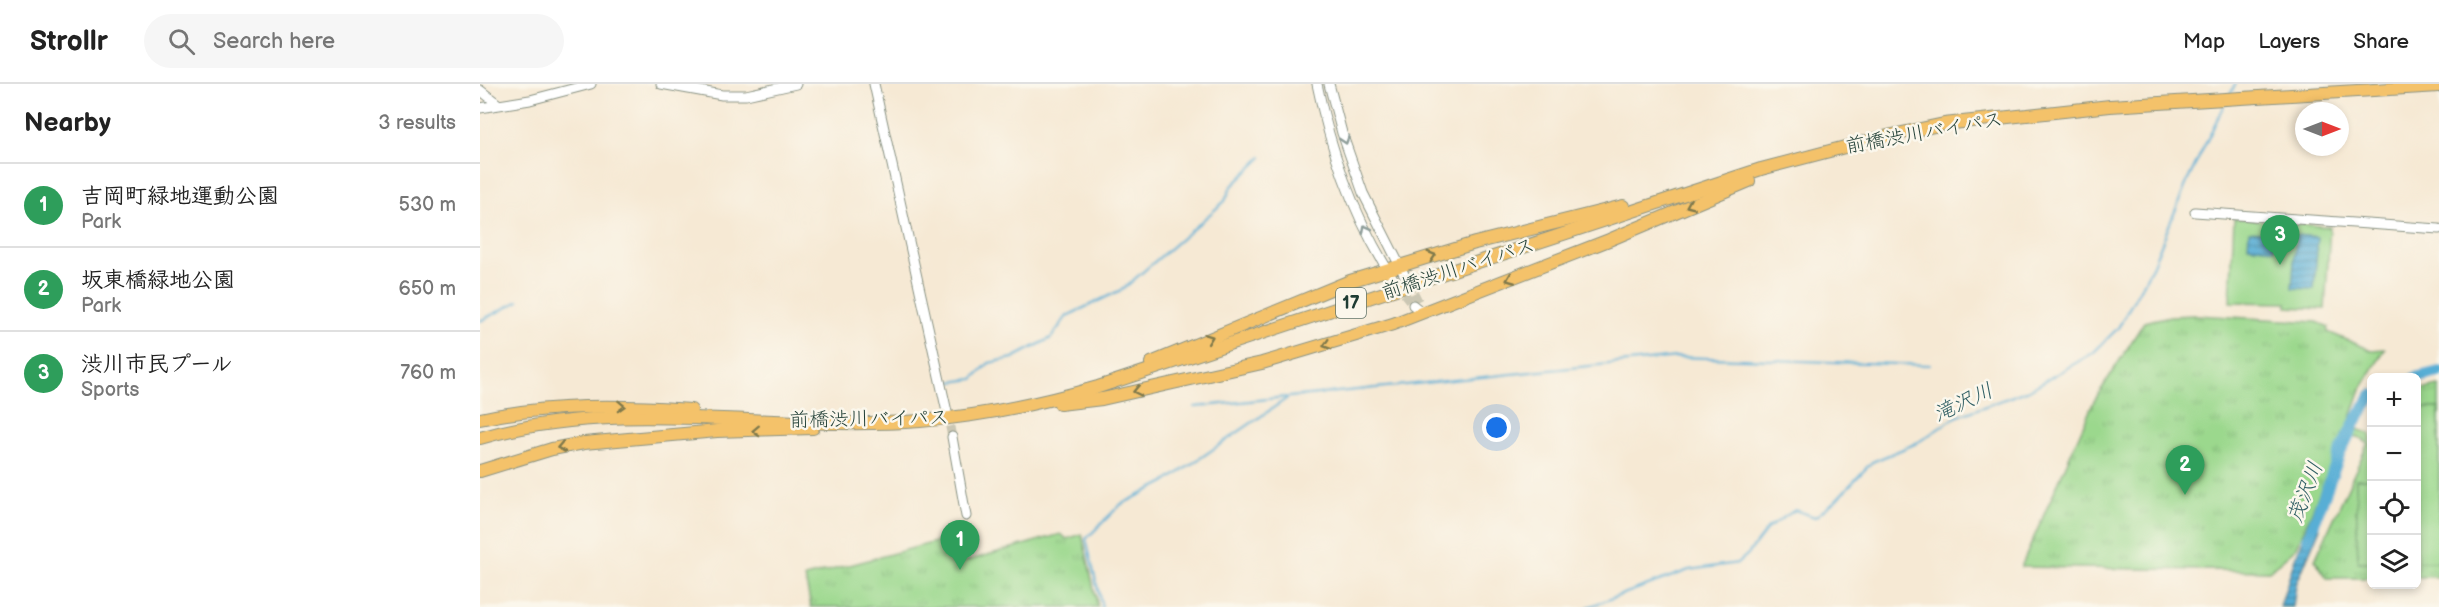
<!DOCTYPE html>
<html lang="en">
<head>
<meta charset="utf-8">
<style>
  :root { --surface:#fff; --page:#f6f6f6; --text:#222; --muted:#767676; --line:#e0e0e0; --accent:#d1495b }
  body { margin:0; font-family:"Balsamiq Sans","Klee One",sans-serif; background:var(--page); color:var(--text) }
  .controls { position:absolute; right:18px; bottom:18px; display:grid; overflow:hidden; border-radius:9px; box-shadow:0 3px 9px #0003 }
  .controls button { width:54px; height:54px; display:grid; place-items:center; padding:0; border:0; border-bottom:2px solid var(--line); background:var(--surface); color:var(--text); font:30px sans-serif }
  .compass { position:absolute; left:1815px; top:18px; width:54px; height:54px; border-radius:50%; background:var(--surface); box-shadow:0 3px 9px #0003; rotate:90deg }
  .you { position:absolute; left:1017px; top:344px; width:21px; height:21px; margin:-15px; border:4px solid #fff; border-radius:50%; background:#1a73e8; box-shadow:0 0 0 9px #1a73e833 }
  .badge { display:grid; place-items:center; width:39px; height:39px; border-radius:50%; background:var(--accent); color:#fff; font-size:20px; font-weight:700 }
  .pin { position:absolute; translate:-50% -50px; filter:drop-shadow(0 2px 3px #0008) }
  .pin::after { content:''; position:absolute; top:32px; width:21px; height:18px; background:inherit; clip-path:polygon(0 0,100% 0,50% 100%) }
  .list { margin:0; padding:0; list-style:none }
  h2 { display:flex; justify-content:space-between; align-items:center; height:78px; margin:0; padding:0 24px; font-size:26px }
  h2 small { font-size:20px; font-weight:400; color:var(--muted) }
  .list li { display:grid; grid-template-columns:39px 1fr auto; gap:18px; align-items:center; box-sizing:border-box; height:84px; padding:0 24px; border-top:2px solid var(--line) }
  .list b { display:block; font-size:22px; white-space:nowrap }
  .list p { margin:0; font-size:20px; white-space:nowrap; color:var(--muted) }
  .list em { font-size:20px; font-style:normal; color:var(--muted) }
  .icon { flex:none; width:33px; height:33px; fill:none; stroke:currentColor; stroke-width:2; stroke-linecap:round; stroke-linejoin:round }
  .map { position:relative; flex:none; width:1959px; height:523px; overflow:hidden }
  header { display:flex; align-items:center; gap:36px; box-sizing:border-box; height:84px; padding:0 30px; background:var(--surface); border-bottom:2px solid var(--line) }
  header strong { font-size:28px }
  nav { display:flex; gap:33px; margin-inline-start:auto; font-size:21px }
  .search { width:420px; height:54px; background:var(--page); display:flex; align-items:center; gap:15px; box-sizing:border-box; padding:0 21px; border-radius:33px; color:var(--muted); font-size:22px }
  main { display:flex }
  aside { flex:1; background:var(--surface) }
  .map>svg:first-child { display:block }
  .park { fill:url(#park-tufts); stroke:#5d8a60; stroke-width:1.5 }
  .pitch { fill:#9bd88d; stroke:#5d8a60; stroke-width:1.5 }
  .water { fill:url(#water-rules); stroke:#3c7684; stroke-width:1.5 }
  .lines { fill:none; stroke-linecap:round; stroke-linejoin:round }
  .stream { stroke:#58aed5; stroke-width:2 }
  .river { stroke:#58aed5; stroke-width:12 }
  .tertiary-tunnel { stroke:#cbc7b4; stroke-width:9; stroke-dasharray:9 4.5; stroke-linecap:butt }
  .tertiary-casing { stroke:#8a9384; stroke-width:11 }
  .trunk-casing { stroke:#8a9384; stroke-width:14 }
  .tertiary { stroke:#fff; stroke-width:9 }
  .trunk { stroke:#f4c26a; stroke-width:12 }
  .oneway { stroke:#8f9e9a }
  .oneway2 { stroke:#7f794c }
  .labels { text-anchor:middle; stroke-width:5; stroke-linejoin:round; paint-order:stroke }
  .shield { fill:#fbf7ec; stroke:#61756b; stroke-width:1.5 }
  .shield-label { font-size:18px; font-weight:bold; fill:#1f3d34 }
  .street-label { font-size:20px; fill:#1f3d34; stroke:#fbf7ec }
  .water-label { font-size:21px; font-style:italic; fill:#305f64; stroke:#fbf7ec }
</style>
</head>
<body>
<header>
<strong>Strollr</strong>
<div class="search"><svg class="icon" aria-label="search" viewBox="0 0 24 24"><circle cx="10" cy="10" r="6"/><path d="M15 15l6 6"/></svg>Search here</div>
<nav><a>Map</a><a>Layers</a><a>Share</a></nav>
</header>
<main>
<aside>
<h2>Nearby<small>3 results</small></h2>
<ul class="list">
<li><span class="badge" style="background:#2e9e5b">1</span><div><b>吉岡町緑地運動公園</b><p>Park</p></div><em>530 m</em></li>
<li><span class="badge" style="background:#2e9e5b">2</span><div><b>坂東橋緑地公園</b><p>Park</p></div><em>650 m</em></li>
<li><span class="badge" style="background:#2e9e5b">3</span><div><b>渋川市民プール</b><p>Sports</p></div><em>760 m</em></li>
</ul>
</aside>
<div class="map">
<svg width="1959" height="523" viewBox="0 0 1959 523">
  <defs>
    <pattern id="park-tufts" width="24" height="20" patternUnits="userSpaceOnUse" patternTransform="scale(1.5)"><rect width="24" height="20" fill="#9bd88d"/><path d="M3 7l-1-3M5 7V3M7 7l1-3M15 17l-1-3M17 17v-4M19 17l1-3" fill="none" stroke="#85ba7a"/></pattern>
    <pattern id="water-rules" width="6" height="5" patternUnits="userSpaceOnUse" patternTransform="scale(1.5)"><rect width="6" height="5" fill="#58aed5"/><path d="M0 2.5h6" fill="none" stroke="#488fae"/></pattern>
  </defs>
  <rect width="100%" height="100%" fill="#fbf7ec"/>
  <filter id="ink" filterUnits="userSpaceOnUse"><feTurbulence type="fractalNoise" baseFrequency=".0167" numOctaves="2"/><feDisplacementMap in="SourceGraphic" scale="12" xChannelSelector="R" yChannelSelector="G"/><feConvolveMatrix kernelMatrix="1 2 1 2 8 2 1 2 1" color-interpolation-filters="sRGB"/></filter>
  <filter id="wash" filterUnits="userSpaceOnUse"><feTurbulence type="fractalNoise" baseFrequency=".008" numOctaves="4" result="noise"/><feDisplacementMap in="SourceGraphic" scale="24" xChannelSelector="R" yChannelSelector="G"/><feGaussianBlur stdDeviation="1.35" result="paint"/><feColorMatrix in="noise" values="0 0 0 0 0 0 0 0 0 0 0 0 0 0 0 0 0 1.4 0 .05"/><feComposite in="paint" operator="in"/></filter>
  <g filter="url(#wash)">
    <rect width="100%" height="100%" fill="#f6e9d4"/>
    <g class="park">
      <path d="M1716,231L1837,238L1849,243L1848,248L1891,266L1905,265L1881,305L1868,342L1891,350V494H1847L1835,476L1888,359L1865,347L1817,463L1789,487L1541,483L1614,317L1664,238L1690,232Z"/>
      <path d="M1959,302V493H1937L1936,307Z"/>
      <path d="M581,450L587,455L602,450L618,523H331L325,493L459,457L467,465L472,479L483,478Z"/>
    </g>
    <g class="pitch">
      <path d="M1754,134L1850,143L1845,225L1807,223V219L1750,218Z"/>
      <rect x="1937" y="324" width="22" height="154"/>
      <path d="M1876,395H1891V478H1878Z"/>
    </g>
    <g class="water">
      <path d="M1769,147L1795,149L1794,165L1768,162Z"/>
      <path d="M1816,151L1838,153L1834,205L1812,204Z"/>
      <path d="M1830,440L1840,444L1816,501L1813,523H1800L1815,474Z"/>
    </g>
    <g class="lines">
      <g class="stream">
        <path d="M1750,11L1755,0"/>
        <path d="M0,237L39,217"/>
        <path d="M471,298L493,295L509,279L533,274L571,254L587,232L643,205L745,117L751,103L782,73"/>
        <path d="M715,323L806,313"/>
        <path d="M622,523L606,455L640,421L687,397L809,313L1197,273L1450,281"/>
        <path d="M1108,523L1209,486L1258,479L1268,470L1288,444L1315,426L1335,433L1355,417L1392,378L1437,359L1476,333L1549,306L1613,269L1638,244L1671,185L1708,96L1744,21"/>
      </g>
      <g class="river">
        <path d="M1935,294L1959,288"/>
        <path d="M1828,455L1860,369L1874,340L1892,311"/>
      </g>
    </g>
  </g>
  <g filter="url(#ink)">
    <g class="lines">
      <g class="tertiary-tunnel">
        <path d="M928,197L939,219"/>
        <path d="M916,199L933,221"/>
        <path d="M467,329L472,353"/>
      </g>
      <g class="tertiary-casing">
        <g id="tertiary">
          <path d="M181,0L242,11H266L316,0"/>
          <path d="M394,0L467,328"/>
          <path d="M837,0C851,69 876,137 914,196"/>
          <path d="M849,0L862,49L883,109L925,192"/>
          <path d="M0,6L18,20"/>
          <path d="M0,24L50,16L111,0"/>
          <path d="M1715,128L1959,145"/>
          <path d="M933,221L943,229"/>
          <path d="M472,353L486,432"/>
        </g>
      </g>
      <g class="trunk-casing">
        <g id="trunk">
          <path d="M671,279L870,197L995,159L1143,122"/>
          <path d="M580,320L622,315L782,279L913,240L1129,156L1269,97"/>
          <path d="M0,335C71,320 139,321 211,326"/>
          <path d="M0,354C143,312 294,348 440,337C501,332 559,320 618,303L1281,85L1403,53L1464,40L1630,22L1959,2"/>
          <path d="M0,387L72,365L104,359L237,347L333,344"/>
        </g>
      </g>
      <use href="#tertiary" class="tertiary"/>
      <use href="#trunk" class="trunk"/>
    </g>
    <defs><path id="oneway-chevron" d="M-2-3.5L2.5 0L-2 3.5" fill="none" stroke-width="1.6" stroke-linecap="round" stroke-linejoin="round" transform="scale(1.5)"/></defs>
    <g class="oneway">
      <use href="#oneway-chevron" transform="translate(865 56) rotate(72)"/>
      <use href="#oneway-chevron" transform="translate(886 145) rotate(-118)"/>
    </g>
    <g class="oneway2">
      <use href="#oneway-chevron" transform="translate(1210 121) rotate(157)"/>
      <use href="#oneway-chevron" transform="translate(952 172) rotate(-17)"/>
      <use href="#oneway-chevron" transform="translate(1030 195) rotate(158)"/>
      <use href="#oneway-chevron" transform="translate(729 254) rotate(-21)"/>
      <use href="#oneway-chevron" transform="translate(847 261) rotate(163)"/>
      <use href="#oneway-chevron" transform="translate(657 307) rotate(168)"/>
      <use href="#oneway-chevron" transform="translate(141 322) rotate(2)"/>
      <use href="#oneway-chevron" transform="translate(276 347) rotate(178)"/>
      <use href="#oneway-chevron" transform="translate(81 363) rotate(169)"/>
    </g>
  </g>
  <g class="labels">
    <rect class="shield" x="856" y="204" width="30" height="30" rx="4.5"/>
    <g class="shield-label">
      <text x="871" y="225">17</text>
    </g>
    <g class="street-label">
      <text transform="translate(1444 48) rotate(-10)" y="7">前橋渋川バイパス</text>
      <text transform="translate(978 184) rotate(-18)" y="7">前橋渋川バイパス</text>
      <text transform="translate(389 334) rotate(-1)" y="7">前橋渋川バイパス</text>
    </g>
    <g class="water-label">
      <text transform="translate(1483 318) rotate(-25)" y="7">滝沢川</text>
      <text transform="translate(1825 408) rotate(-69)" y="7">茂沢川</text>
    </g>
  </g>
</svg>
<div class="controls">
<button>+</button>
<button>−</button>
<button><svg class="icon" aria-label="locate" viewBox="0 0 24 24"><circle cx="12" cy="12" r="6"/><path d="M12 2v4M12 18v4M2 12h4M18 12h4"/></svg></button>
<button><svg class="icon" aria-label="layers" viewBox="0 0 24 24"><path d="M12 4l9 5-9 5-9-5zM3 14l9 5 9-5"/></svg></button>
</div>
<svg class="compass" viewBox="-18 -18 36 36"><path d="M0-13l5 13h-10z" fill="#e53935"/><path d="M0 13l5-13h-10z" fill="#767676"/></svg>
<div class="you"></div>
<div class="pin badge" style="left:480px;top:486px;background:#2e9e5b">1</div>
<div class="pin badge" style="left:1705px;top:411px;background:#2e9e5b">2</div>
<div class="pin badge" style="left:1800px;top:181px;background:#2e9e5b">3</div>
</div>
</main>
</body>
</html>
